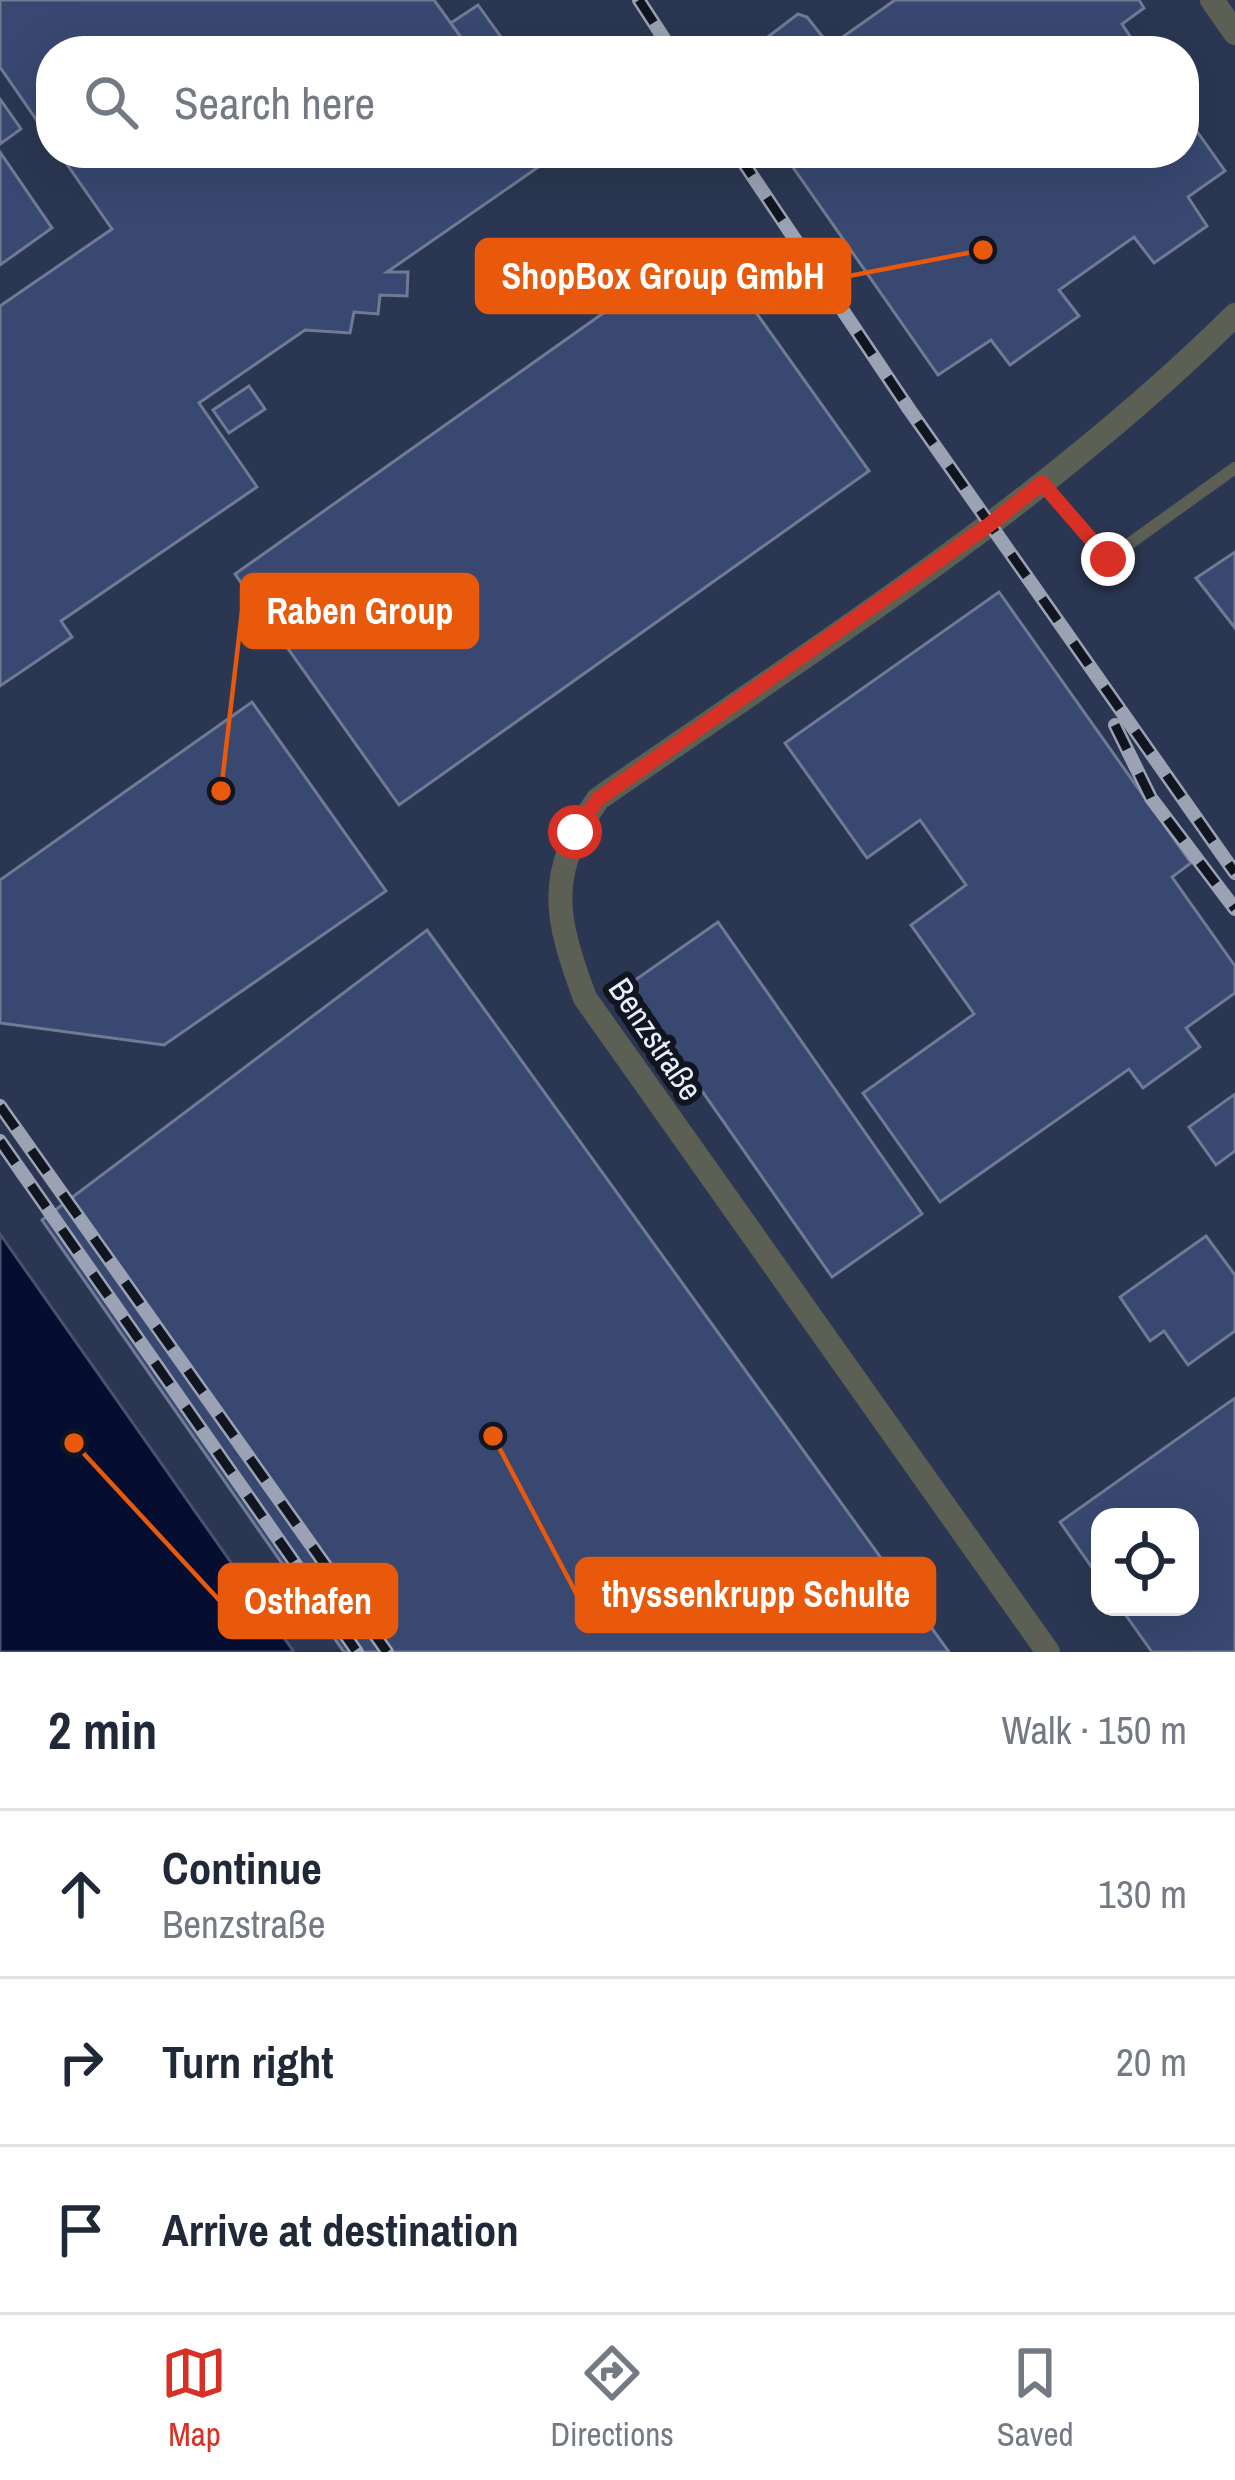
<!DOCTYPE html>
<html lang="en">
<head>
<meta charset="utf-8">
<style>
  :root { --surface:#fff; --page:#f6f6f7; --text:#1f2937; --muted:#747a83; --line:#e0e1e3; --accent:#d93025 }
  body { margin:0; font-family:"Archivo Narrow",sans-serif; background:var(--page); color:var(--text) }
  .controls { position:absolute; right:36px; bottom:36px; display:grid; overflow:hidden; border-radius:24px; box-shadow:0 12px 48px #0002 }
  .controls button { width:108px; height:108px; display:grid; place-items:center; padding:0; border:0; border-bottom:3px solid var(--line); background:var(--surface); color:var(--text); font:60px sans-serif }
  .stop { position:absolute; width:36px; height:36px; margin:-27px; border:9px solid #d93025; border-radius:50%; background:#fff }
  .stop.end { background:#d93025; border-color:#fff; box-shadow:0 3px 12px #0008 }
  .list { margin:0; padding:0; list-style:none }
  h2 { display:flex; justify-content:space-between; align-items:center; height:156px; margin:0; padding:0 48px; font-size:51px }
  h2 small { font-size:39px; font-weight:400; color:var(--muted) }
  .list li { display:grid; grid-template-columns:78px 1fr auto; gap:36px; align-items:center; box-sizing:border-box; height:168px; padding:0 48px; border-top:3px solid var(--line) }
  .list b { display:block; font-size:45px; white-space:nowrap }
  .list p { margin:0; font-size:39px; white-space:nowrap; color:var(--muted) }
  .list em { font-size:39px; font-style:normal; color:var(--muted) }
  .icon { flex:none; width:66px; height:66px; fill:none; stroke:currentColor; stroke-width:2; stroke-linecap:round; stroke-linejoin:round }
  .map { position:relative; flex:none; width:1235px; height:1652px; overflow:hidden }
  .search { position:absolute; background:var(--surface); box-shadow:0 12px 48px #0002; left:36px; right:36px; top:36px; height:132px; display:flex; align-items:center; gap:30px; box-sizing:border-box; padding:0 42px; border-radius:48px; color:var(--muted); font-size:45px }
  .sheet { height:660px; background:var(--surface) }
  nav { display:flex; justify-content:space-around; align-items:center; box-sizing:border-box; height:168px; border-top:3px solid var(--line); background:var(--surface); font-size:33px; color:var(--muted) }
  nav a { display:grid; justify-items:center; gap:6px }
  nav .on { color:var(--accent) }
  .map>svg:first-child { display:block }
  .built { fill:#2b3752; fill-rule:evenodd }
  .water { fill:#050e30; stroke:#49516e; stroke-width:3 }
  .building { fill:#384870; stroke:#6f7b94; stroke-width:3 }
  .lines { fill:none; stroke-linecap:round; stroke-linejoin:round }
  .lane { stroke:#5c6054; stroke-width:12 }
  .street { stroke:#5c6054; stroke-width:24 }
  .rail-casing { stroke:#9aa2b3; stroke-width:14 }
  .rail { stroke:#11151f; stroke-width:9; stroke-dasharray:27; stroke-linecap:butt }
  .route { stroke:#d93025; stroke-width:15 }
  .labels { text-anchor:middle; stroke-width:12; stroke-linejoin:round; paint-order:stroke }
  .street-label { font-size:33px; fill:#e7eefd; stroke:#11151f }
  .leader { fill:none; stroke:#e8590c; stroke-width:4.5 }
  .callout-dot { fill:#e8590c; stroke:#11151f; stroke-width:4.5 }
  .callout { fill:#e8590c; stroke:#e8590c; stroke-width:4.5 }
  .callout-label { font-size:36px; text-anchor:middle; font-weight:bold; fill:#fff }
</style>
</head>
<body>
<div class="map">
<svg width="1235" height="1652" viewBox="0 0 1235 1652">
  <rect width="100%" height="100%" fill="#232d42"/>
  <path class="built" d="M0,0H1235V1652H294L0,1234ZM51,51H1184V153H51ZM1100,1517H1190V1607H1100Z"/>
  <path class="water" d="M0,1234L294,1652H0Z"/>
  <g class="building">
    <path d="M0,0H434L471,51H51V141L0,67Z"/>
    <path d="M895,0H1139L1144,8L1122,24L1140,51H755L756,46L798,14L807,17L830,46Z"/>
    <path d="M478,5L511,51H471L451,23Z"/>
    <path d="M0,99L21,129L0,144Z"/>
    <path d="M1184,113L1225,171L1188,197L1207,226L1154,263L1134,237L1059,290L1079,316L1010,365L991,340L938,375L783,153H1184Z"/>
    <path d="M0,152L52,228L0,265Z"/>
    <path d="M59,153H545L550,159L387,272H408L407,296L380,295L378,314L354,312L350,333L305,330L199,403L257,487L61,621L72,637L0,686V306L112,229Z"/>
    <path d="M705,241L869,471L399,805L235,574Z"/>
    <path d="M249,386L265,409L229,433L213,410Z"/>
    <path d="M1235,552V628L1196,578Z"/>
    <path d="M999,592L1191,863L1172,877L1235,966V993L1186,1028L1200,1047L1143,1088L1129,1069L940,1202L863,1093L974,1014L911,925L966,885L920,820L867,858L785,743Z"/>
    <path d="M252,702L386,891L164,1045L0,1023V880Z"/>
    <path d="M718,922L922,1214L832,1277L628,985Z"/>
    <path d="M427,930L949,1652H344L42,1220Z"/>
    <path d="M1235,1094V1151L1216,1165L1189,1127Z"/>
    <path d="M1206,1236L1235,1275V1331L1188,1365L1164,1331L1150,1341L1120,1297Z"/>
    <path d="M1235,1398V1652H1152L1120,1607H1190V1517H1100V1579L1060,1522Z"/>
  </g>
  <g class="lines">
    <path class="lane" d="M1042,483L1108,559L1235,468"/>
    <g class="street">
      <path d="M1212,0L1235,33"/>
      <path d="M1048,1652L585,998C555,917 545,874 598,799C816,647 1045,503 1235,315"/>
    </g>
    <g class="rail-casing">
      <g id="rail">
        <path d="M639,0L672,51"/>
        <path d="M737,153L909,409L1235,873"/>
        <path d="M1115,725L1151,798L1235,909"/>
        <path d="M0,1106L387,1652"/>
        <path d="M0,1141L357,1652"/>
      </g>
    </g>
    <use href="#rail" class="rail"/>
  </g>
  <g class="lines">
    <path class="route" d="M575,832L598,799L989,525L1042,483L1108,559"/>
  </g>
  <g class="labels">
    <g class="street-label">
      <text transform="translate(656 1039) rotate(56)" y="12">Benzstraße</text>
    </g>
  </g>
  <path class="leader" d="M983 250L849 276M221 791L242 611M493 1436L577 1595M74 1443L220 1601"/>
  <g class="callout-dot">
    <circle cx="983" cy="250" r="12"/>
    <circle cx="221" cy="791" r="12"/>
    <circle cx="493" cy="1436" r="12"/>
    <circle cx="74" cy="1443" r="12"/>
  </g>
  <g class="callout">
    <rect x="477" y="240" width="372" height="72" rx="12"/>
    <rect x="242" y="575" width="235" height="72" rx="12"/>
    <rect x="577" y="1559" width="357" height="72" rx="12"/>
    <rect x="220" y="1565" width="176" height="72" rx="12"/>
  </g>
  <g class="callout-label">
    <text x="663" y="289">ShopBox Group GmbH</text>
    <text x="360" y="624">Raben Group</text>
    <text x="756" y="1607">thyssenkrupp Schulte</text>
    <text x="308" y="1614">Osthafen</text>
  </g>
</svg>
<div class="controls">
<button><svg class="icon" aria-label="locate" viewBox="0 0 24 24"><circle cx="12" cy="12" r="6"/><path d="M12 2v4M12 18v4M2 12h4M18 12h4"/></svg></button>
</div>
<div class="stop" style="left:575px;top:832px"></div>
<div class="stop end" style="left:1108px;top:559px"></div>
<div class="search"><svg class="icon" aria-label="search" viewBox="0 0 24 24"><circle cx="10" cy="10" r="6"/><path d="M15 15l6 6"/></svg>Search here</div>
</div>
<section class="sheet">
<h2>2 min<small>Walk · 150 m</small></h2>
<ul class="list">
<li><svg class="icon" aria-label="ahead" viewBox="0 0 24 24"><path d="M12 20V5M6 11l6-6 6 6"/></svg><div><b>Continue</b><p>Benzstraße</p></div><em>130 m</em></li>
<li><svg class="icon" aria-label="right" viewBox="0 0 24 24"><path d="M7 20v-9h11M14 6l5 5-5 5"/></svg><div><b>Turn right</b></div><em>20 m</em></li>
<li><svg class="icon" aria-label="arrive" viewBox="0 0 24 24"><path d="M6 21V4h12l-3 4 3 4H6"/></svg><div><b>Arrive at destination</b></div></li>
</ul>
</section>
<nav>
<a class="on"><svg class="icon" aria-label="map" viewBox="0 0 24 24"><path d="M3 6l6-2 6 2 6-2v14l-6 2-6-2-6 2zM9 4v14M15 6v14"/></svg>Map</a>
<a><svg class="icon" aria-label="directions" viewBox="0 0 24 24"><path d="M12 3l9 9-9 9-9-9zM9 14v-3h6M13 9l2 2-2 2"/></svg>Directions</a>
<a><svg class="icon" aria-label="saved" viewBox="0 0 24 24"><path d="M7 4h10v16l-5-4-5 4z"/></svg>Saved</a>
</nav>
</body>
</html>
